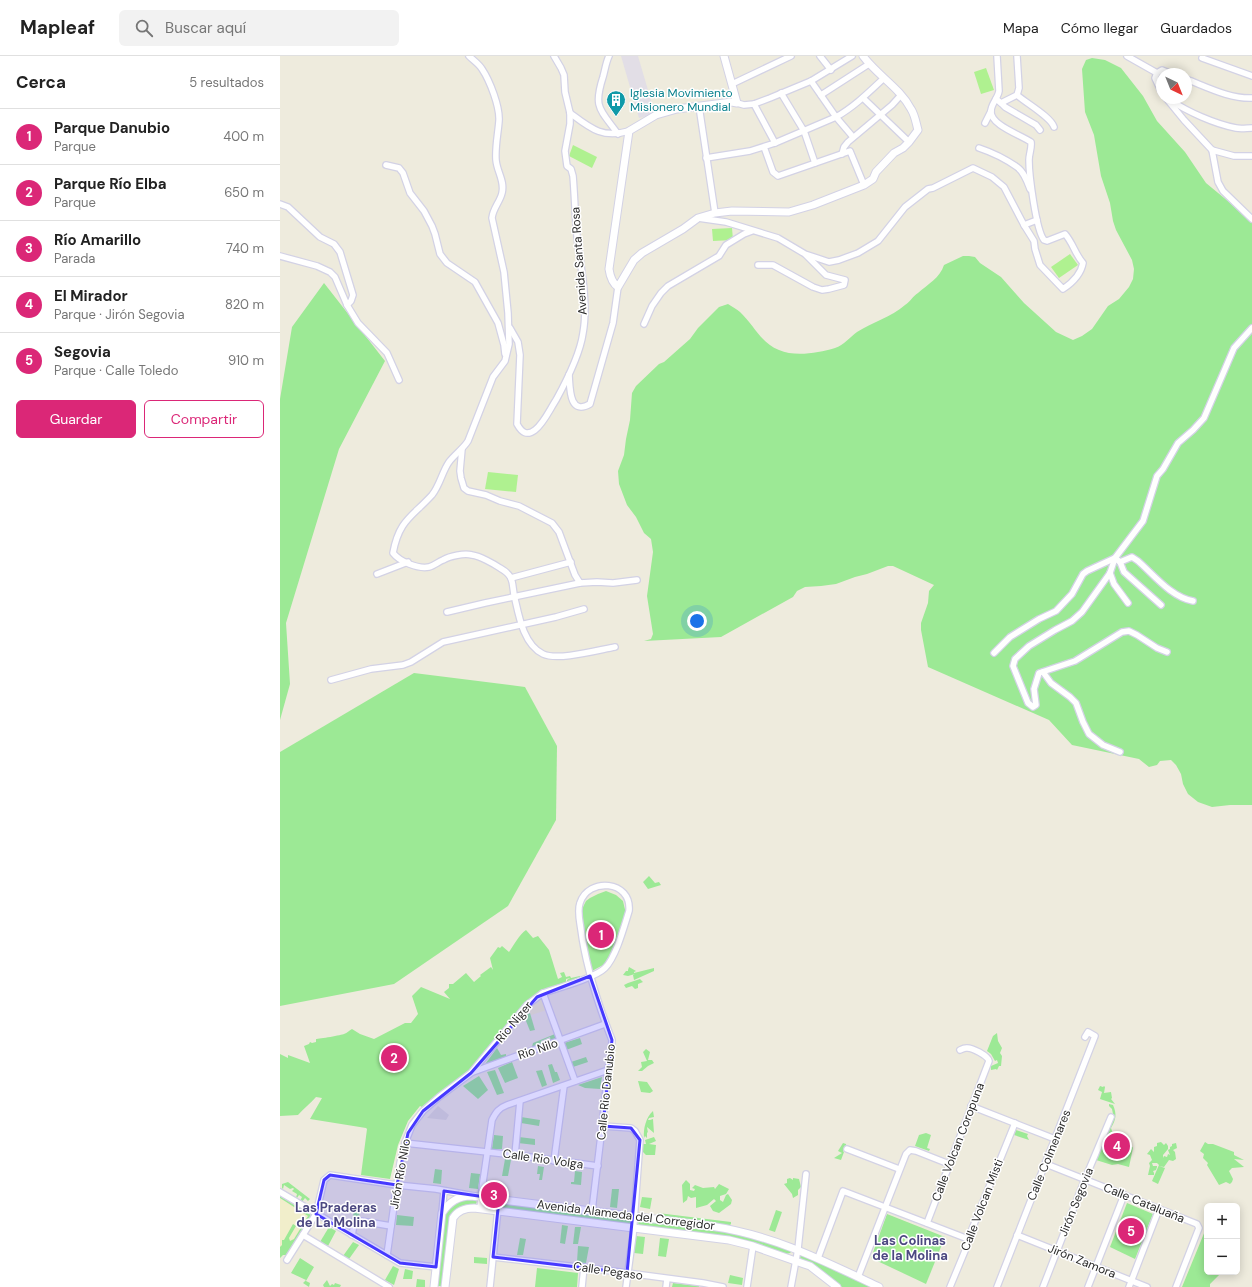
<!DOCTYPE html>
<html lang="es">
<head>
<meta charset="utf-8">
<style>
  :root { --surface:#fff; --page:#f2f2f2; --text:#222; --muted:#767676; --line:#e0e0e0; --accent:#db2777 }
  body { margin:0; font-family:"DM Sans",sans-serif; background:var(--page); color:var(--text) }
  .controls { position:absolute; right:12px; bottom:12px; display:grid; overflow:hidden; border-radius:6px; box-shadow:0 2px 10px #0003 }
  .controls button { width:36px; height:36px; display:grid; place-items:center; padding:0; border:0; border-bottom:1px solid var(--line); background:var(--surface); color:var(--text); font:20px sans-serif }
  .compass { position:absolute; left:876px; top:12px; width:36px; height:36px; border-radius:50%; background:var(--surface); box-shadow:0 2px 10px #0003; rotate:137deg }
  .you { position:absolute; left:417px; top:565px; width:14px; height:14px; margin:-10px; border:3px solid #fff; border-radius:50%; background:#1a73e8; box-shadow:0 0 0 6px #1a73e833 }
  .badge { display:grid; place-items:center; width:26px; height:26px; border-radius:50%; background:var(--accent); color:#fff; font-size:13px; font-weight:700 }
  .pin { position:absolute; translate:-50% -50%; border:2px solid #fff; box-shadow:0 1px 4px #0006 }
  .list { margin:0; padding:0; list-style:none }
  h2 { display:flex; justify-content:space-between; align-items:center; height:52px; margin:0; padding:0 16px; font-size:17px }
  h2 small { font-size:13px; font-weight:400; color:var(--muted) }
  .list li { display:grid; grid-template-columns:26px 1fr auto; gap:12px; align-items:center; box-sizing:border-box; height:56px; padding:0 16px; border-top:1px solid var(--line) }
  .list b { display:block; font-size:15px; white-space:nowrap }
  .list p { margin:0; font-size:13px; white-space:nowrap; color:var(--muted) }
  .list em { font-size:13px; font-style:normal; color:var(--muted) }
  .actions { display:flex; gap:8px; padding:12px 16px }
  .actions a { flex:1; padding:9px 0; border:1px solid var(--accent); border-radius:6px; text-align:center; font-size:14px; color:var(--accent) }
  .actions .main { background:var(--accent); color:#fff }
  .icon { flex:none; width:22px; height:22px; fill:none; stroke:currentColor; stroke-width:2; stroke-linecap:round; stroke-linejoin:round }
  .map { position:relative; flex:none; width:972px; height:1231px; overflow:hidden }
  header { display:flex; align-items:center; gap:24px; box-sizing:border-box; height:56px; padding:0 20px; background:var(--surface); border-bottom:1px solid var(--line) }
  header strong { font-size:19px }
  nav { display:flex; gap:22px; margin-inline-start:auto; font-size:14px }
  .search { width:280px; height:36px; background:var(--page); display:flex; align-items:center; gap:10px; box-sizing:border-box; padding:0 14px; border-radius:6px; color:var(--muted); font-size:15px }
  main { display:flex }
  aside { flex:1; background:var(--surface) }
  .map>svg:first-child { display:block }
  .industrial { fill:#e2dee6 }
  .education { fill:#f1eecb }
  .green { fill:#9ce995 }
  .pitch { fill:#aff190 }
  .plaza { fill:#deddd4 }
  .lines { fill:none; stroke-linecap:round; stroke-linejoin:round }
  .minor-casing { stroke:#d3d2e5; stroke-width:8 }
  .tertiary-casing { stroke:#d3d2e5; stroke-width:9 }
  .secondary-casing { stroke:#d3d2e5; stroke-width:9 }
  .minor { stroke:#fff; stroke-width:5.5 }
  .tertiary { stroke:#fff; stroke-width:7 }
  .secondary { stroke:#fff; stroke-width:7 }
  .marked { fill:#4639ff; fill-opacity:0.2; stroke:#4639ff; stroke-width:3; stroke-linejoin:round }
  .labels { text-anchor:middle; stroke-width:3; stroke-linejoin:round; paint-order:stroke }
  .culture-label { font-size:12px; fill:#0d838f; stroke:#fff; text-anchor:start }
  .street-label { font-size:12px; fill:#2c2c2c; stroke:#fff }
  .neighbourhood-label { font-size:13px; font-weight:bold; fill:#4c4881; stroke:#fff }
</style>
</head>
<body>
<header>
<strong>Mapleaf</strong>
<div class="search"><svg class="icon" aria-label="search" viewBox="0 0 24 24"><circle cx="10" cy="10" r="6"/><path d="M15 15l6 6"/></svg>Buscar aquí</div>
<nav><a>Mapa</a><a>Cómo llegar</a><a>Guardados</a></nav>
</header>
<main>
<aside>
<h2>Cerca<small>5 resultados</small></h2>
<ul class="list">
<li><span class="badge">1</span><div><b>Parque Danubio</b><p>Parque</p></div><em>400 m</em></li>
<li><span class="badge">2</span><div><b>Parque Río Elba</b><p>Parque</p></div><em>650 m</em></li>
<li><span class="badge">3</span><div><b>Río Amarillo</b><p>Parada</p></div><em>740 m</em></li>
<li><span class="badge">4</span><div><b>El Mirador</b><p>Parque · Jirón Segovia</p></div><em>820 m</em></li>
<li><span class="badge">5</span><div><b>Segovia</b><p>Parque · Calle Toledo</p></div><em>910 m</em></li>
</ul>
<div class="actions"><a class="main">Guardar</a><a>Compartir</a></div>
</aside>
<div class="map">
<svg width="972" height="1231" viewBox="0 0 972 1231">
  <rect width="100%" height="100%" fill="#eeebdd"/>
  <path class="industrial" d="M341,0H358L375,58L359,62Z"/>
  <g class="education">
    <path d="M261,943H262L267,954L251,959L249,954Z"/>
    <path d="M0,1142L28,1160L6,1196L0,1198Z"/>
  </g>
  <g class="green">
    <path d="M812,2L825,4L841,12L863,40L877,65L905,96L926,127L972,165V749H950L932,751L918,746L908,738L903,728L901,718L896,709L891,704L880,705L877,709L869,711L859,703L792,689L769,664L648,611L641,574V567L648,547L649,535L654,529L626,516L613,510H608L587,518L575,521L556,528L541,530L525,531L517,535L513,541L441,581L364,585L371,583L373,578L367,540L373,496L371,483L364,477L356,461L347,449L339,428L338,415L344,399L346,383L350,364L352,337L356,330L379,308L384,306L410,283L418,272L439,251L448,248C452,251 457,253 460,256C474,269 480,286 499,294C515,301 538,297 555,292C564,289 570,281 577,276C593,266 611,261 625,249C630,246 633,240 638,237C648,228 660,222 664,209L683,200H689L695,201L700,207L721,221L744,247L776,276L793,284L802,280L812,273L828,250L839,243L849,231L853,223L854,213L852,204L836,174L833,165L830,147L821,120L814,79L805,56L802,13L806,4Z"/>
    <path d="M44,227L105,305L59,393L6,567L10,628L0,664V343L12,271Z"/>
    <path d="M134,617L245,631L277,690L276,764L228,850L114,928L0,950V696Z"/>
    <path d="M369,820L375,827L379,826L381,829L368,833L363,826Z"/>
    <path d="M326,835L336,839L343,845L346,858L330,899L325,908L312,915L307,902L301,855L306,845L310,842L318,838Z"/>
    <path d="M246,874L253,882L258,880L269,894L278,923L282,921L280,917L284,916L286,921L290,920L291,922L300,920V921L287,926V924L290,922L286,923V926L263,934L250,943L189,1014L149,1045L142,1051L140,1050L128,1065L118,1089L110,1123L81,1119L87,1073L86,1072L30,1063L42,1042L36,1041C30,1048 24,1052 18,1059L0,1060V998L8,1002V999L30,1007L24,990L29,988L30,986L32,987L36,986V983C39,983 62,979 64,978C67,977 70,974 72,973L80,978L94,983L125,967H131L138,958L132,940L141,931L170,943L164,936L169,932V928H173L186,917L194,926L201,920L200,919L211,911L213,914L210,902L218,891L220,892L222,890L229,896C234,889 239,879 246,874Z"/>
    <path d="M349,911L356,915L354,916V917L374,912V915L354,924L353,919L355,918L348,920L343,919L346,915H348V914Z"/>
    <path d="M360,923L363,926L358,928V932L355,933L352,930L346,932L344,929L348,927Z"/>
    <path d="M250,957L255,974L250,975L244,960Z"/>
    <path d="M717,977L718,985L722,992L720,997L722,1000L721,1010H719L717,1014L716,1013L711,1014V1010L718,1007L717,1004L715,1005L711,998L707,995L713,980Z"/>
    <path d="M275,978V984L271,986L270,981L261,985L262,988L252,991L253,987Z"/>
    <path d="M300,982L302,988L286,994L284,987Z"/>
    <path d="M217,992L221,999L226,998V1001L209,1007H206Z"/>
    <path d="M366,993L370,996L368,1004H372L374,1007L368,1010L362,1015H358L362,1011L361,1006L367,1005L363,996Z"/>
    <path d="M306,1001L308,1006L293,1011L291,1006Z"/>
    <path d="M232,1006L238,1022L225,1027L218,1012Z"/>
    <path d="M272,1008L275,1016H277L280,1024L273,1027L268,1009Z"/>
    <path d="M215,1014L224,1037L217,1039L207,1016Z"/>
    <path d="M262,1014L267,1029L262,1031L256,1015Z"/>
    <path d="M199,1020L208,1034L198,1043L183,1030Z"/>
    <path d="M322,1021L320,1033L305,1032L298,1029Z"/>
    <path d="M358,1025L367,1026L373,1035L370,1037L361,1036Z"/>
    <path d="M820,1030L823,1031L824,1030L825,1031L824,1037L831,1036L832,1042L831,1043L835,1048L820,1043L822,1036L818,1034Z"/>
    <path d="M829,1048L833,1049C837,1058 836,1064 831,1072C833,1081 843,1086 851,1089L853,1092L849,1111L838,1108L832,1109L816,1104L830,1072H828L833,1058L832,1053L829,1050Z"/>
    <path d="M373,1055L374,1061L369,1062L368,1064H370L373,1063L374,1077L367,1071L368,1077L367,1076V1082L365,1080L364,1082C363,1073 366,1061 373,1055Z"/>
    <path d="M241,1061L260,1064L259,1070L241,1067Z"/>
    <path d="M736,1074L748,1078L747,1080L749,1084L734,1079Z"/>
    <path d="M646,1077L651,1079L647,1092L650,1093L649,1095L635,1090L639,1079Z"/>
    <path d="M214,1079L223,1080L222,1093H212Z"/>
    <path d="M239,1081L255,1083V1089L238,1087Z"/>
    <path d="M374,1081L376,1085L369,1088L376,1089L375,1099H366L363,1096V1088H366L365,1084Z"/>
    <path d="M881,1086L884,1089L886,1087L888,1090V1093L883,1099V1102L884,1100L887,1101L888,1098L890,1099L888,1094L890,1093V1091L892,1090V1088L896,1087L897,1092L893,1094L895,1096L896,1103L893,1105L889,1104L884,1111L879,1110L885,1112L878,1128L872,1125L879,1109L877,1107H872L873,1110H877V1111L876,1114L873,1115L874,1117V1119H868L870,1110L869,1107L872,1104L870,1099L867,1098L871,1093L874,1096V1091L877,1090V1087Z"/>
    <path d="M925,1086L928,1088H933L954,1096V1099L964,1104L954,1103L964,1111L952,1112L949,1115L953,1123L952,1126L950,1128L946,1126L939,1129L927,1109L928,1107L923,1102L924,1098L920,1095Z"/>
    <path d="M563,1087L566,1088V1091L563,1095L564,1096L561,1104L554,1102L562,1097L558,1095Z"/>
    <path d="M225,1103L231,1104L228,1120H222Z"/>
    <path d="M258,1110L264,1111L262,1124H259L260,1118H257Z"/>
    <path d="M155,1113L162,1114L161,1128L153,1127Z"/>
    <path d="M295,1115L302,1116L301,1129L291,1128V1126H294Z"/>
    <path d="M191,1117L200,1118L198,1133L189,1132Z"/>
    <path d="M510,1122L513,1124V1122L519,1123L521,1131L518,1134V1139L513,1142L512,1138L504,1128L507,1127V1123Z"/>
    <path d="M406,1124L410,1128V1134L414,1135L415,1133L412,1132L415,1129L423,1132L434,1131L435,1133L439,1128L449,1133L446,1138L440,1140V1144L443,1146L446,1139L448,1138L452,1144L451,1148L439,1157L433,1155L430,1150L436,1145L434,1143L427,1149L416,1152V1141L411,1142L408,1140L407,1144L403,1147L402,1129Z"/>
    <path d="M8,1126L30,1143L28,1145L25,1142L22,1146L20,1145L22,1141L19,1139L17,1142H16L17,1138L12,1135L14,1133L13,1132L10,1133L4,1129L3,1133L2,1132V1128Z"/>
    <path d="M332,1133H339L337,1152L330,1151Z"/>
    <path d="M0,1140L31,1159L8,1199H3L0,1202V1191L2,1189V1184H4L13,1168L16,1170L9,1182L10,1185L14,1183L28,1160L0,1142Z"/>
    <path d="M362,1141L372,1142L370,1153L360,1151Z"/>
    <path d="M186,1143H195L197,1146L195,1149L182,1150L174,1156L162,1230H157L163,1165C167,1151 172,1148 186,1143Z"/>
    <path d="M223,1147L350,1162L351,1164V1166L348,1168L223,1153L221,1150Z"/>
    <path d="M847,1147L873,1158L855,1203L830,1191Z"/>
    <path d="M74,1149H80L79,1163L73,1162Z"/>
    <path d="M496,1154L502,1156L495,1176L489,1174Z"/>
    <path d="M378,1157L451,1166V1168L449,1170L378,1160Z"/>
    <path d="M607,1158L665,1181L646,1228L591,1202Z"/>
    <path d="M117,1159L134,1161L133,1170L116,1169Z"/>
    <path d="M360,1164L441,1174L470,1180L510,1194L511,1196L510,1197L506,1198L469,1186L439,1179L360,1170L358,1167Z"/>
    <path d="M282,1169L288,1170L285,1188L280,1187Z"/>
    <path d="M927,1170V1216H942L930,1228V1231H902Z"/>
    <path d="M49,1171L56,1175L48,1190L40,1186Z"/>
    <path d="M295,1171H301L298,1188H293Z"/>
    <path d="M356,1180L365,1181L363,1198L354,1197Z"/>
    <path d="M240,1182L246,1183L243,1199H237Z"/>
    <path d="M380,1182L389,1183L386,1201L378,1200Z"/>
    <path d="M73,1186L79,1189L69,1203L63,1200Z"/>
    <path d="M298,1190L309,1191L306,1207L297,1206Z"/>
    <path d="M520,1198H521L592,1231H562L535,1211L519,1203Z"/>
    <path d="M194,1201L207,1202V1208L194,1207Z"/>
    <path d="M20,1202L34,1211L26,1225L30,1227L29,1231L23,1227L26,1224L11,1217Z"/>
    <path d="M113,1210L119,1213L114,1229L105,1224Z"/>
    <path d="M257,1212L298,1217L297,1231H255Z"/>
    <path d="M125,1213L133,1215L132,1223H123Z"/>
    <path d="M450,1219L463,1222L462,1229L448,1227Z"/>
    <path d="M137,1223L145,1224V1231H136Z"/>
    <path d="M47,1224L50,1230L52,1228L54,1229L55,1227L61,1229L60,1231H44L43,1229Z"/>
    <path d="M393,1227L419,1230V1231H392Z"/>
  </g>
  <g class="pitch">
    <path d="M706,12L714,34L701,38L694,16Z"/>
    <path d="M293,89L317,101L312,112L289,100Z"/>
    <path d="M452,172L453,184L433,185L432,173Z"/>
    <path d="M790,198L798,209L779,222L771,211Z"/>
    <path d="M208,416L238,419L236,436L205,433Z"/>
    <path d="M619,1182L641,1190L637,1203L614,1194Z"/>
  </g>
  <path class="plaza" d="M158,1050L169,1059L166,1064L147,1062Z"/>
  <g class="lines">
    <g class="minor-casing">
      <g id="minor">
        <path d="M189,0C193,4 199,8 202,13C210,25 220,51 219,65C218,78 215,91 216,104C217,116 225,125 222,137C220,146 213,152 212,162L224,216L228,257L229,288L225,305L213,321L188,385C183,393 175,398 169,406C162,416 160,429 152,439C132,461 119,464 113,497C120,506 138,513 149,511C154,510 158,506 163,504C170,500 184,497 192,499C200,500 214,508 220,512C236,521 231,528 235,543C239,561 244,589 263,598C278,605 318,594 335,591"/>
        <path d="M329,0C326,6 325,14 323,21C313,52 320,53 338,78"/>
        <path d="M540,0L551,14"/>
        <path d="M847,0L877,17"/>
        <path d="M922,2L972,20"/>
        <path d="M906,23C927,31 950,43 972,42"/>
        <path d="M531,25L556,61L573,81"/>
        <path d="M452,28L511,0"/>
        <path d="M501,37L524,75L535,107"/>
        <path d="M882,37L875,22L877,17L882,14L892,18"/>
        <path d="M541,39L589,8"/>
        <path d="M737,39C746,47 771,61 774,71"/>
        <path d="M583,42L629,86"/>
        <path d="M886,42L904,64L932,94L938,126L943,135L972,163"/>
        <path d="M716,43L721,47L737,39L739,32L737,0"/>
        <path d="M890,44C908,56 935,68 956,72C961,73 967,72 972,72"/>
        <path d="M457,47L464,49L474,48L490,42L531,25L572,0"/>
        <path d="M721,47L725,51L756,69L760,74"/>
        <path d="M474,48L495,87"/>
        <path d="M419,50L435,157"/>
        <path d="M290,57C310,72 322,83 349,75"/>
        <path d="M705,67L711,55"/>
        <path d="M484,91L493,116L498,120L570,95L584,129"/>
        <path d="M699,92C711,96 727,104 737,111C744,116 747,125 750,133"/>
        <path d="M932,94L954,100H972"/>
        <path d="M562,98L564,91L568,86L612,49L621,39"/>
        <path d="M426,102L470,95L495,87L556,61C574,51 589,36 604,22"/>
        <path d="M106,109L119,112L123,117L130,137L144,155L152,170L155,178L160,198L167,207L195,226L218,267L224,289L225,298"/>
        <path d="M0,148L8,151L40,181L54,188L60,196L73,239L71,245L67,249"/>
        <path d="M418,162L446,166L498,182L525,198L549,206L559,204L578,197L598,185L625,151L648,133L653,132L693,112L712,121L724,131L744,169L754,185L755,193L760,209L783,233C792,227 801,218 803,207C795,198 793,187 785,178L767,185L764,184C756,174 749,119 749,104C749,98 752,92 751,86C741,79 710,69 711,55C711,48 718,42 719,35L717,0"/>
        <path d="M744,169L757,164"/>
        <path d="M0,200L37,210L50,216L55,221L67,249L78,267L107,297L119,324"/>
        <path d="M478,209H493L533,231L542,234L549,233L564,229L565,224L546,219L526,199"/>
        <path d="M364,268L372,250L381,237L388,230L439,200L446,189L464,178L472,175"/>
        <path d="M230,272L238,286L240,299L237,368C242,377 247,380 255,374C264,367 270,353 276,344C287,324 300,299 303,277C308,250 302,216 298,189C295,166 295,143 293,120L291,113L287,110L285,95L290,68V57L285,36L284,19L281,12L274,0"/>
        <path d="M289,319C290,332 289,360 310,348L333,267L338,231"/>
        <path d="M182,393L180,415L181,422L184,432L188,435L206,439L220,445L239,450L272,467L279,476L295,519L300,527L317,526L333,527L357,524"/>
        <path d="M830,517L834,528L848,547"/>
        <path d="M97,518L128,506"/>
        <path d="M231,522L291,506"/>
        <path d="M881,549L844,516L840,506L852,501L858,505C874,519 891,541 913,545"/>
        <path d="M167,556L205,547L300,527"/>
        <path d="M887,596L877,592L857,579L849,575L842,576L795,605L759,617L754,633L756,649L753,651L748,647L733,610L735,603L749,590L775,574L792,565L802,556L830,517L835,502L863,465L877,420L883,413L898,387L913,374L924,362L954,292L972,272"/>
        <path d="M714,597L730,581L759,563L776,555L792,538L803,518L807,515L835,502L840,506"/>
        <path d="M763,616L771,627L790,641L796,647L803,666L809,678L823,689L840,696"/>
        <path d="M51,624L91,613L123,609L131,606L163,586L276,561L304,553"/>
        <path d="M263,937L295,1025"/>
        <path d="M193,1016L325,968"/>
        <path d="M691,1050L775,1083"/>
        <path d="M323,1070L351,1072L355,1075L360,1084L353,1179L346,1231"/>
        <path d="M125,1087L235,1099L318,1110"/>
        <path d="M567,1093L619,1113"/>
        <path d="M235,1099L240,1045"/>
        <path d="M274,1105L284,1030"/>
        <path d="M766,1108L917,1168L919,1172L896,1231"/>
        <path d="M0,1136L120,1207L156,1211"/>
        <path d="M200,1152L202,1133L212,1064C216,1056 219,1052 227,1049L328,1014"/>
        <path d="M162,1156L164,1135"/>
        <path d="M647,1167L709,1005C708,1000 692,991 686,992C684,992 682,993 680,994"/>
        <path d="M23,1179L109,1231"/>
        <path d="M72,1179L75,1164L111,1170"/>
        <path d="M737,1179L867,1231"/>
        <path d="M107,1199L120,1107L125,1087L132,1069L143,1055L159,1041L191,1017L247,949L263,937C278,932 315,922 325,912C336,901 344,871 349,855C352,824 308,821 300,847C297,855 300,866 301,874C306,912 318,948 332,984C332,997 328,1010 327,1023C323,1067 317,1111 312,1155"/>
        <path d="M213,1201L340,1216L423,1227L443,1231"/>
        <path d="M538,1202L563,1135L688,1183"/>
        <path d="M7,1204L36,1158L44,1124L50,1119L117,1129L156,1133L189,1139"/>
        <path d="M578,1221L626,1098L630,1094L636,1095L669,1108"/>
        <path d="M210,1231L219,1143"/>
        <path d="M302,1231L304,1211"/>
        <path d="M386,1231L387,1223"/>
        <path d="M467,1231L473,1190"/>
        <path d="M511,1231L518,1193L526,1118"/>
        <path d="M670,1231L687,1190L688,1183L735,1067"/>
        <path d="M717,1231L815,980L808,976L805,981"/>
        <path d="M763,1231L805,1123L831,1061"/>
        <path d="M808,1231L844,1139"/>
        <path d="M849,1231L879,1153"/>
      </g>
    </g>
    <g class="tertiary-casing">
      <path id="tertiary" d="M444,0L457,47L452,46L397,53L376,59L349,75L329,213C330,220 332,227 338,231L354,204L362,197L403,173L418,162L435,157L452,155L509,156L533,149L584,129L593,123L596,116L614,97L623,92L629,86L638,74C636,67 635,59 631,53C620,32 597,19 583,0"/>
    </g>
    <g class="secondary-casing">
      <g id="secondary">
        <path d="M154,1231L162,1157C169,1146 178,1140 191,1140L430,1170C493,1179 542,1204 599,1231"/>
        <path d="M165,1231L173,1162C178,1154 185,1152 194,1152L449,1184L473,1190L524,1208L530,1210L557,1231"/>
      </g>
    </g>
    <use href="#minor" class="minor"/>
    <use href="#tertiary" class="tertiary"/>
    <use href="#secondary" class="secondary"/>
  </g>
  <path class="marked" d="M310,920L332,984L323,1070L351,1072L360,1084L347,1217L213,1201L219,1143L164,1135L156,1211L120,1207L36,1158L44,1124L50,1119L117,1129L128,1077L143,1055L191,1017L257,941Z"/>
  <defs>
    <g id="building-pin" transform="scale(1)"><path d="M0 17L-7.5 6A9.5 9.5 0 1 1 7.5 6Z" fill="#0f9aa8" stroke="#fff"/><path d="M-4-6H4V6H1V3H-1V6H-4ZM-2.5-4.3h1.7v1.8h-1.7ZM.8-4.3h1.7v1.8H.8ZM-2.5-1h1.7V.8h-1.7ZM.8-1h1.7V.8H.8Z" fill="#fff"/></g>
  </defs>
  <g fill-rule="evenodd">
    <use href="#building-pin" x="336" y="44"/>
  </g>
  <g class="labels">
    <g class="culture-label">
      <text x="350" y="41">Iglesia Movimiento<tspan x="350" dy="14">Misionero Mundial</tspan></text>
    </g>
    <g class="street-label">
      <text transform="translate(299 205) rotate(-94)" y="4">Avenida Santa Rosa</text>
      <text transform="translate(234 966) rotate(-50)" y="4">Rio Niger</text>
      <text transform="translate(258 993) rotate(-19)" y="4">Rio Nilo</text>
      <text transform="translate(326 1036) rotate(-84)" y="4">Calle Rio Danubio</text>
      <text transform="translate(678 1086) rotate(-69)" y="4">Calle Volcan Coropuna</text>
      <text transform="translate(769 1099) rotate(-68)" y="4">Calle Colmenares</text>
      <text transform="translate(263 1103) rotate(8)" y="4">Calle Rio Volga</text>
      <text transform="translate(120 1118) rotate(-80)" y="4">Jirón Río Nilo</text>
      <text transform="translate(796 1146) rotate(-68)" y="4">Jirón Segovia</text>
      <text transform="translate(864 1147) rotate(22)" y="4">Calle Cataluaña</text>
      <text transform="translate(702 1149) rotate(-69)" y="4">Calle Volcan Misti</text>
      <text transform="translate(346 1159) rotate(7)" y="4">Avenida Alameda del Corregidor</text>
      <text transform="translate(802 1205) rotate(22)" y="4">Jirón Zamora</text>
      <text transform="translate(328 1215) rotate(8)" y="4">Calle Pegaso</text>
    </g>
    <g class="neighbourhood-label">
      <text x="56" y="1156">Las Praderas<tspan x="56" dy="15">de La Molina</tspan></text>
      <text x="630" y="1189">Las Colinas<tspan x="630" dy="15">de la Molina</tspan></text>
    </g>
  </g>
</svg>
<div class="controls">
<button>+</button>
<button>−</button>
</div>
<svg class="compass" viewBox="-18 -18 36 36"><path d="M0-13l5 13h-10z" fill="#e53935"/><path d="M0 13l5-13h-10z" fill="#767676"/></svg>
<div class="you"></div>
<div class="pin badge" style="left:321px;top:879px">1</div>
<div class="pin badge" style="left:114px;top:1002px">2</div>
<div class="pin badge" style="left:214px;top:1139px">3</div>
<div class="pin badge" style="left:837px;top:1090px">4</div>
<div class="pin badge" style="left:851px;top:1175px">5</div>
</div>
</main>
</body>
</html>
